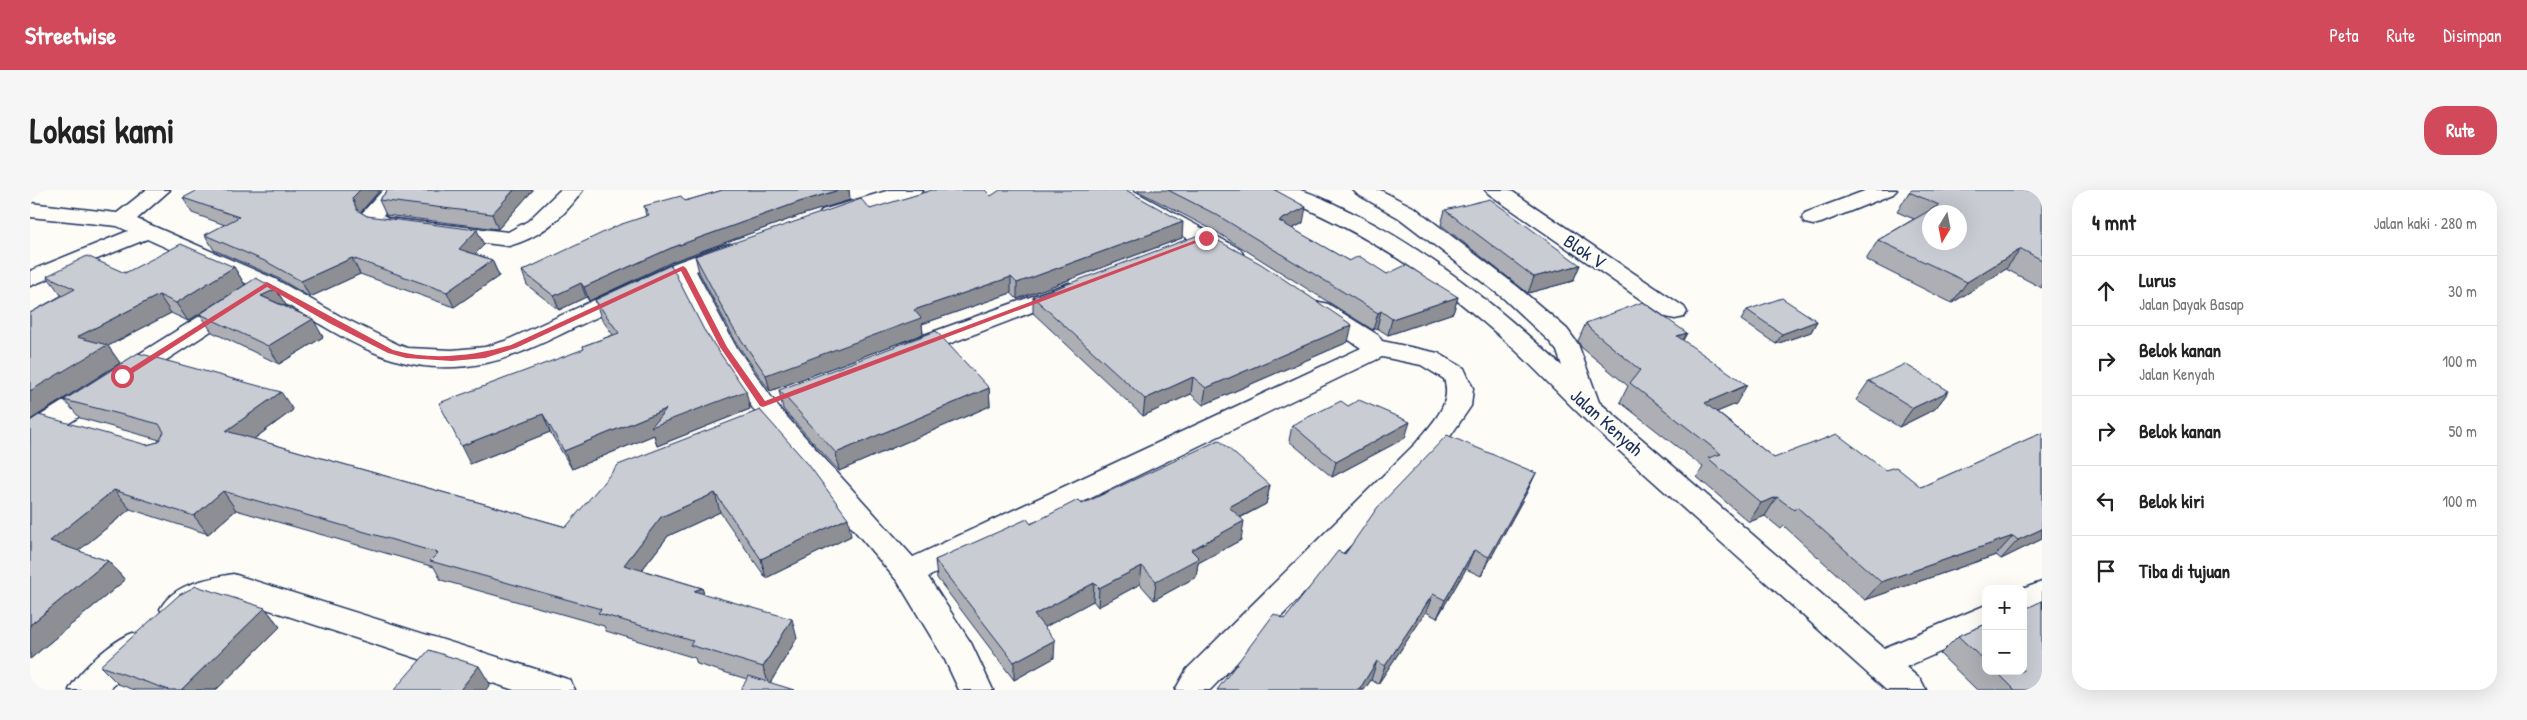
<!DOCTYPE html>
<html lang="id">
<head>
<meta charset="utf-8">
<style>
  :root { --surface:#fff; --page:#f6f6f6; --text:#222; --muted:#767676; --line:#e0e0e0; --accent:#d1495b }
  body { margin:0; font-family:"Patrick Hand",sans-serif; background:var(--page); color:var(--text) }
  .controls { position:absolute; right:15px; bottom:15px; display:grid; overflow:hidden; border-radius:10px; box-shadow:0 5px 20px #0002 }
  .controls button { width:45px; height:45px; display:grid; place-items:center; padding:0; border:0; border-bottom:1px solid var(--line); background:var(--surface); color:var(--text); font:25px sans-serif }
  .compass { position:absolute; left:1892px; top:15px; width:45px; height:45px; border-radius:50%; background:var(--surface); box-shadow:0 5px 20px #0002; rotate:190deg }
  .stop { position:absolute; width:15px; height:15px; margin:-11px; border:4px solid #d1495b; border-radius:50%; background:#fff }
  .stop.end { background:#d1495b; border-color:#fff; box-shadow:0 1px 5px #0008 }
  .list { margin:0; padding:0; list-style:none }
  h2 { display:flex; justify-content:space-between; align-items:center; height:65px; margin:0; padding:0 20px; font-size:21px }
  h2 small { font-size:16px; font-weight:400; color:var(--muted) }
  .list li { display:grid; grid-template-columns:32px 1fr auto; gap:15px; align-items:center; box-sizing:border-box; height:70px; padding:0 20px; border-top:1px solid var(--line) }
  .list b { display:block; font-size:19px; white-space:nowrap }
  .list p { margin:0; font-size:16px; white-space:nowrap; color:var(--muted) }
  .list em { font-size:16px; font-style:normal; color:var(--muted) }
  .icon { flex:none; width:28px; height:28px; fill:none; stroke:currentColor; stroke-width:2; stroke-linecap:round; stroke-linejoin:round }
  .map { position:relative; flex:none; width:2012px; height:500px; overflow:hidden; border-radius:20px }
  header { display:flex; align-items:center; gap:30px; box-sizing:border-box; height:70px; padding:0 25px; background:var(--accent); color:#fff }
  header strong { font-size:24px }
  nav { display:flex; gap:28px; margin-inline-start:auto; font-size:18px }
  .intro { display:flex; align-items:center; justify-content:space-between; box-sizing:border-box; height:120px; padding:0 30px }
  h1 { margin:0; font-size:35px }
  .button { padding:12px 22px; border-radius:20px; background:var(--accent); color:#fff; font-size:18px; font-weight:700 }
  main { display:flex; gap:30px; padding:0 30px }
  aside { flex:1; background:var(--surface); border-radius:20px; box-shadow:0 5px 20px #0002 }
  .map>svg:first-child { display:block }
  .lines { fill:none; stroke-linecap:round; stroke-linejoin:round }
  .minor-casing { stroke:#1b2f5e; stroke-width:3 }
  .minor { fill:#fdfcf7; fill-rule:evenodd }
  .wall { fill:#adafb5; stroke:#1b2f5e }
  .shaded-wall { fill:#8d8f94; stroke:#1b2f5e }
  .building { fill:#c9ccd3; stroke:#1b2f5e; fill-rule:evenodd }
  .route { fill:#d1495b }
  .labels { text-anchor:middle; stroke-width:4; stroke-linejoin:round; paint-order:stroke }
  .street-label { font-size:19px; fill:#1b2f5e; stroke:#fdfcf7 }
</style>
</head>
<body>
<header>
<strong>Streetwise</strong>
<nav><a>Peta</a><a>Rute</a><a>Disimpan</a></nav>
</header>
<div class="intro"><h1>Lokasi kami</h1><a class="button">Rute</a></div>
<main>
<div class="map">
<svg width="2012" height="500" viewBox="0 0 2012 500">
  <rect width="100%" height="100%" fill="#fdfcf7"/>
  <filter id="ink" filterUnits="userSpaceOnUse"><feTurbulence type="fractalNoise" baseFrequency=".02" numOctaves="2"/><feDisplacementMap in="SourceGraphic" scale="10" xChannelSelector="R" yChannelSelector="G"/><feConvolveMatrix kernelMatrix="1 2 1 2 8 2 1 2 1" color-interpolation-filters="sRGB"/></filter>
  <g filter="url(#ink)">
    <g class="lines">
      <g class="minor-casing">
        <g id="minor">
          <path d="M116,0H140L107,29L245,89L310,126L369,155L377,158L422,160L455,157L475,151L645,73L692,56L700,54L708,56L711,61L708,66L666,81L705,155L749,218L883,367L1331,158L1280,124L1277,119L1280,114L1289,112L1298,114L1348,145L1352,151L1408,163L1434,178L1443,198L1441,216L1406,267L1180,500H1145L1157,479L1386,253C1401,234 1423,215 1414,189L1391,175L1352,167L898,387L941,453L963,500H929L915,470L868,392L731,230L680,157L647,90C613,106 578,122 544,138C515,152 488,166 456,173C358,193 308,139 228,99C192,81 154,66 117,49L0,96V81L98,41L87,36L0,27V13L87,23Z"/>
          <path d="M353,0H376L353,25L358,28L478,42L498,31L530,0H553C535,26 510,48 479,56L344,39L336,34L331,24Z"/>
          <path d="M860,0H893L889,4L800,32L792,30L789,25L792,20Z"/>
          <path d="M1075,0H1102L1210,59L1213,64L1210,69L1202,71L1194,69L1079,4Z"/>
          <path d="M1239,0C1249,0 1261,0 1270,0C1288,5 1306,15 1323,23C1401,62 1468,117 1532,176L1527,161L1519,151L1472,107L1369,28L1327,4L1323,0H1350L1385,18L1488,97L1537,139L1548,154L1569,212L1854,458L1956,415V442L1876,477L1891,490L1896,500H1856C1759,413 1662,326 1565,239C1537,213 1511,184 1483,158C1410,91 1334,41 1243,4Z"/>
          <path d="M1455,0H1480L1654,117L1657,122L1654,127L1645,129L1636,127L1459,4Z"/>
          <path d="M1837,0H1867L1863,4L1791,33L1783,35L1775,33L1772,28L1775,23Z"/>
          <path d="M1039,93L1047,95L1051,100L1047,105L887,166L878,168L869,166L865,160L869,154Z"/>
          <path d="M206,107L215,109L218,114L215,119L10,252L0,254V232L197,109Z"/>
          <path d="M203,384L528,486L540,490L545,500H484L203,408C194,410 183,411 175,415C158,424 156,435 135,428L130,419C144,393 177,389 203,384Z"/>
          <path d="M2012,392V418L1993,425L1992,399Z"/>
          <path d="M103,443L115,447L119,457L115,467L79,500H39C48,481 83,450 103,443Z"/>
        </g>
      </g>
      <use href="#minor" class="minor"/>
    </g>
    <g class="wall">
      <path d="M350,0L330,22L337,26L454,55L445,64L462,70L469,86L424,117L330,84L280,107L246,87L184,60L175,45L195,35L162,23L153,8Z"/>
      <path d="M358,0H503L468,39L356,25L349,10Z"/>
      <path d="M693,0H819L820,10L771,25L644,71L559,111L556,107L529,120L497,95L492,81L616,26L614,16L655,11Z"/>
      <path d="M1108,0H1245L1273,33L1262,39L1319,71L1357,84L1428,107L1423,123L1358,145L1347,138L1343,140L1185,41L1108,1Z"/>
      <path d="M2012,0V98L1976,79L1922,113L1836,70L1848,50L1884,29L1867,22L1879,2Z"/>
      <path d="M961,6L1152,48L987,109L981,103L892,134L893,144L740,201L707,154L669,82L665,66L840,19Z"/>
      <path d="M1415,20L1550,75L1543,91L1498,103L1411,35Z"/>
      <path d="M204,77L215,95L246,99L257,117L293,147L249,174L182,142L170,124L195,108L158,131L141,123L78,156L90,173L0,230V123L32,105H31L17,86Z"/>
      <path d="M1003,107L1318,152L1173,215L1161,204L1113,226L1003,123Z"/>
      <path d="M565,110L674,140L720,219L627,256L624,245L542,279L520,242L440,274L554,159L553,156L583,145L571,128Z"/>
      <path d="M1717,120L1787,131L1781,142L1746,154L1711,130Z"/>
      <path d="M1556,133L1657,143L1653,150L1706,214L1687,222L1744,268L1855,280L1891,297L2012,243V349L1971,369L1966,365L1835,410L1754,336L1751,339L1735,326L1719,332L1667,287L1673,277L1590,212L1598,196L1551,157L1548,151Z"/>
      <path d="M1839,191L1919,201L1905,219L1869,237L1826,210Z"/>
      <path d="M959,198L960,216L809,281L753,219L749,200Z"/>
      <path d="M34,210L263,220L224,249L536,337L730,220L821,346L736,388L690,322L638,346L612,380L672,398L674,404L767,448L740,493L717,489L667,474L665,468L576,441L574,436L411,390L404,377L206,320L178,344L100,319L48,361L78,371L95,390L0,469V231L117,255L128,252L130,250L50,228Z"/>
      <path d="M1318,216L1375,248L1302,287L1259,251L1262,235Z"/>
      <path d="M1506,283L1497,302L1451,386L1436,379L1407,428L1396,422L1348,494L1341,490L1334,500H1187L1255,429L1315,364Z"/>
      <path d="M1240,295L1236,314L1210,328L1211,350L1168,373L1166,387L1124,410L1110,394L1068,417L1063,411L1015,437L1024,468L984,490L907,388L905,370L1052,314Z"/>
      <path d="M235,418L250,437L186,500H105L88,494L70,476Z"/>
      <path d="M1956,434V481H1993L2012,500H1947L1910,464L1928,446Z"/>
    </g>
    <g class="shaded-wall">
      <path d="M330,0H350L330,23L327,20L322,8Z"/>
      <path d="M484,0H503L468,39L462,24Z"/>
      <path d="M809,0H819L820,10L771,25L644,71L559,111L554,97L641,58L769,12Z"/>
      <path d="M1276,17L1273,33L1246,47L1249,31Z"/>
      <path d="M1153,32L1152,48L987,109V93Z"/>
      <path d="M447,40L454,55L435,74L429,59Z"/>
      <path d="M1991,59L1976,79L1922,113L1937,92Z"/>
      <path d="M322,68L330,84L280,107L271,91Z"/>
      <path d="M462,70L469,86L424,117L417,102Z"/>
      <path d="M1550,75L1543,91L1498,103L1504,87Z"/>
      <path d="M204,77L215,95L158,131L146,113Z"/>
      <path d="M981,87V103L892,134L893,144L740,201L736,185L884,120Z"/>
      <path d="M551,93L556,107L529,120L524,106Z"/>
      <path d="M246,99L257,117L231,106Z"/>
      <path d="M129,105L141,123L78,156L90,173L0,230V201L47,147Z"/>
      <path d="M1428,107L1423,123L1358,145L1362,129Z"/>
      <path d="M1351,121L1347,138L1343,140L1348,123Z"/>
      <path d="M283,129L293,147L249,174L238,156Z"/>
      <path d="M1787,131L1781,142L1746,154L1752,144Z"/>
      <path d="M1322,135L1318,152L1173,215L1176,198Z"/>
      <path d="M1657,143L1647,161V146Z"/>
      <path d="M1163,187L1161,204L1113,226L1115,209Z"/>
      <path d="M1717,195L1706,214L1665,231L1675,213Z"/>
      <path d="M959,198L960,216L809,281L806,263Z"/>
      <path d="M716,201L720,219L627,256L624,245L542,279L534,261L636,219Z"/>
      <path d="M1919,201L1905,219L1869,237L1883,218Z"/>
      <path d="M251,202L263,220L209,260L196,241Z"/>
      <path d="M513,224L520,242L440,274L431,256Z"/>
      <path d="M1380,232L1375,248L1302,287L1306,272Z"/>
      <path d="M1506,283L1497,302L1451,386L1459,367Z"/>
      <path d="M1240,295L1236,314L1195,335L1199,317Z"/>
      <path d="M84,300L100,319L37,370L20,351Z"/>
      <path d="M193,301L206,320L178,344L164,326Z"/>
      <path d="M685,303L690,322L638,346L601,394L594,375L631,327Z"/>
      <path d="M1747,307L1735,326L1719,332L1731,313Z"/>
      <path d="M818,328L821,346L736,388L731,369Z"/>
      <path d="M1214,331L1211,350L1168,373L1166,387L1124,410L1126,391L1161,360Z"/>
      <path d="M2012,339V349L1971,369L1988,350Z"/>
      <path d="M1983,346L1966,365L1835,410L1851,392Z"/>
      <path d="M1444,360L1436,379L1407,428L1415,410Z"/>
      <path d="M78,371L95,390L0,469V435Z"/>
      <path d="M1112,376L1110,394L1068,417L1069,398Z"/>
      <path d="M1064,393L1063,411L1004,443V425Z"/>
      <path d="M672,398L678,416L664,401Z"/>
      <path d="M1403,404L1396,422L1348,494L1355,476Z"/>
      <path d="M235,418L250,437L186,500H151Z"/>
      <path d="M762,429L767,448L739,495L733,477Z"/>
      <path d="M1025,450L1024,468L984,490V472Z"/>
      <path d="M1347,471L1341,490L1334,500H1329Z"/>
      <path d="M449,476L460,494L456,500H430Z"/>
    </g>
    <g class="building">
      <path d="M168,0H330L322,8L327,20L337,26L447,40L429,59L462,70L417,102L322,68L271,91L237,72L175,45L209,27L153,8Z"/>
      <path d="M358,0H484L462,24L349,10Z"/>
      <path d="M693,0H809L769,12L641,58L554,97L551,93L524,106L492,81L589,35L619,25L614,16L651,6L655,11Z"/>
      <path d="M902,0H955L961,6L970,0H1096L1153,32L987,93L981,87L884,120L891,128L736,185L703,138L665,66L831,9L840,19Z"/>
      <path d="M1138,0H1245L1276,17L1249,31L1319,71L1329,66L1357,84L1376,75L1428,107L1362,129L1351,121L1348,123L1187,25Z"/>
      <path d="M1882,0H2012V70L1991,59L1937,92L1848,50L1909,15L1879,2ZM1900,22H1930V52H1900Z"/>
      <path d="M1460,9L1550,75L1504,87L1415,20Z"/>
      <path d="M1174,43L1231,74L1322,135L1176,198L1163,187L1115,209L1003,107Z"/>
      <path d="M151,54L204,77L146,113L129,105L47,147L77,155L0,201V123L45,99L17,86L57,66L95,83Z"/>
      <path d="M641,75L674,140L716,201L621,237L636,219L534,261L513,224L431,256L409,213L554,159L553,156L589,143L565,110Z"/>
      <path d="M226,88L246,99L231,106L283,129L238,156L170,124Z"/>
      <path d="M1752,108L1787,131L1752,144L1717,120Z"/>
      <path d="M1613,112L1657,143L1647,146L1717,195L1675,213L1744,268L1807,244L1855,280L1866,277L1891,297L2000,248L2012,243V339L1988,350L1983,346L1851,392L1767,317L1764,320L1747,307L1731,313L1678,268L1691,264L1600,193L1610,180L1559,138L1556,133Z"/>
      <path d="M906,141L959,198L806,263L749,200Z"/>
      <path d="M108,163L251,202L196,241L536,337L588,275L730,220L778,274L818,328L731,369L685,303L631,327L594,375L672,398L664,401L762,429L733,477L660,455L663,451L568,423L571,419L400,371L408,363L193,301L164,326L84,300L20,351L78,371L0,435V231L9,225L117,255L128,252L134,242L129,234L34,210Z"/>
      <path d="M1875,174L1919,201L1883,218L1839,191Z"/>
      <path d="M1329,210L1380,232L1306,272L1262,235L1311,211L1318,216Z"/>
      <path d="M1417,245L1506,283L1459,367L1444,360L1415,410L1403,404L1355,476L1347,471L1329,500H1187L1244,424L1255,429L1308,361L1315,364L1347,318Z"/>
      <path d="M1189,250L1240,295L1199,317L1214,331L1161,360L1169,368L1126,391L1112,376L1069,398L1064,393L1004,425L1025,450L984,472L905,370L997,329L1001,334L1048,310L1052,314Z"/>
      <path d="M166,396L235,418L151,500H139L70,476L149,405Z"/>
      <path d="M2012,411V500H1985L1966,481H1993V420Z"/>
      <path d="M1956,434V472L1928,446Z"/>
      <path d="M399,460L449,476L430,500H364Z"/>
      <path d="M719,486L764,500H710Z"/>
    </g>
  </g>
  <path class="route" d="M1174,47L1179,48L733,217L730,216L690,157L651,81L486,158L455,168L422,171L376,168L358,163L299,133L237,97L95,188L88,186L237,92L363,160C401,171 444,166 481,155L653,76L656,78L697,157L735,211Z"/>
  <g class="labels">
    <g class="street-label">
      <text transform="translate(1555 61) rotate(34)" y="7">Blok V</text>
      <text transform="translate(1577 232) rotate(42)" y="7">Jalan Kenyah</text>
    </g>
  </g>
</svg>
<div class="controls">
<button>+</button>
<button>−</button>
</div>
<svg class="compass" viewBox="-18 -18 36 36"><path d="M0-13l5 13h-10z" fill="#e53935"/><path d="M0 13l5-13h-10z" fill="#767676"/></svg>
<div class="stop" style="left:92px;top:186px"></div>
<div class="stop end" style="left:1176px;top:48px"></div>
</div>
<aside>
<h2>4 mnt<small>Jalan kaki · 280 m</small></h2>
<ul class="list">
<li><svg class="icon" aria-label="ahead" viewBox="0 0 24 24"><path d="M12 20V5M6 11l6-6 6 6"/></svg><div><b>Lurus</b><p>Jalan Dayak Basap</p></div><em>30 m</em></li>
<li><svg class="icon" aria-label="right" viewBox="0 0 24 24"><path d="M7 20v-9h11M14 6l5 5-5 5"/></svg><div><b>Belok kanan</b><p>Jalan Kenyah</p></div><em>100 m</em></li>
<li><svg class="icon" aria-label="right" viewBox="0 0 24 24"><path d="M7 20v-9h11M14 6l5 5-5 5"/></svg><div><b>Belok kanan</b></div><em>50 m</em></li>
<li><svg class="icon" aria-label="left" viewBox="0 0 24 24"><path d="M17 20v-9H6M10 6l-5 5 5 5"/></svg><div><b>Belok kiri</b></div><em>100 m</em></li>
<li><svg class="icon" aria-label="arrive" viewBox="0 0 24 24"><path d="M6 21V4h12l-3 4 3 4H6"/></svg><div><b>Tiba di tujuan</b></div></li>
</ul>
</aside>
</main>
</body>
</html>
